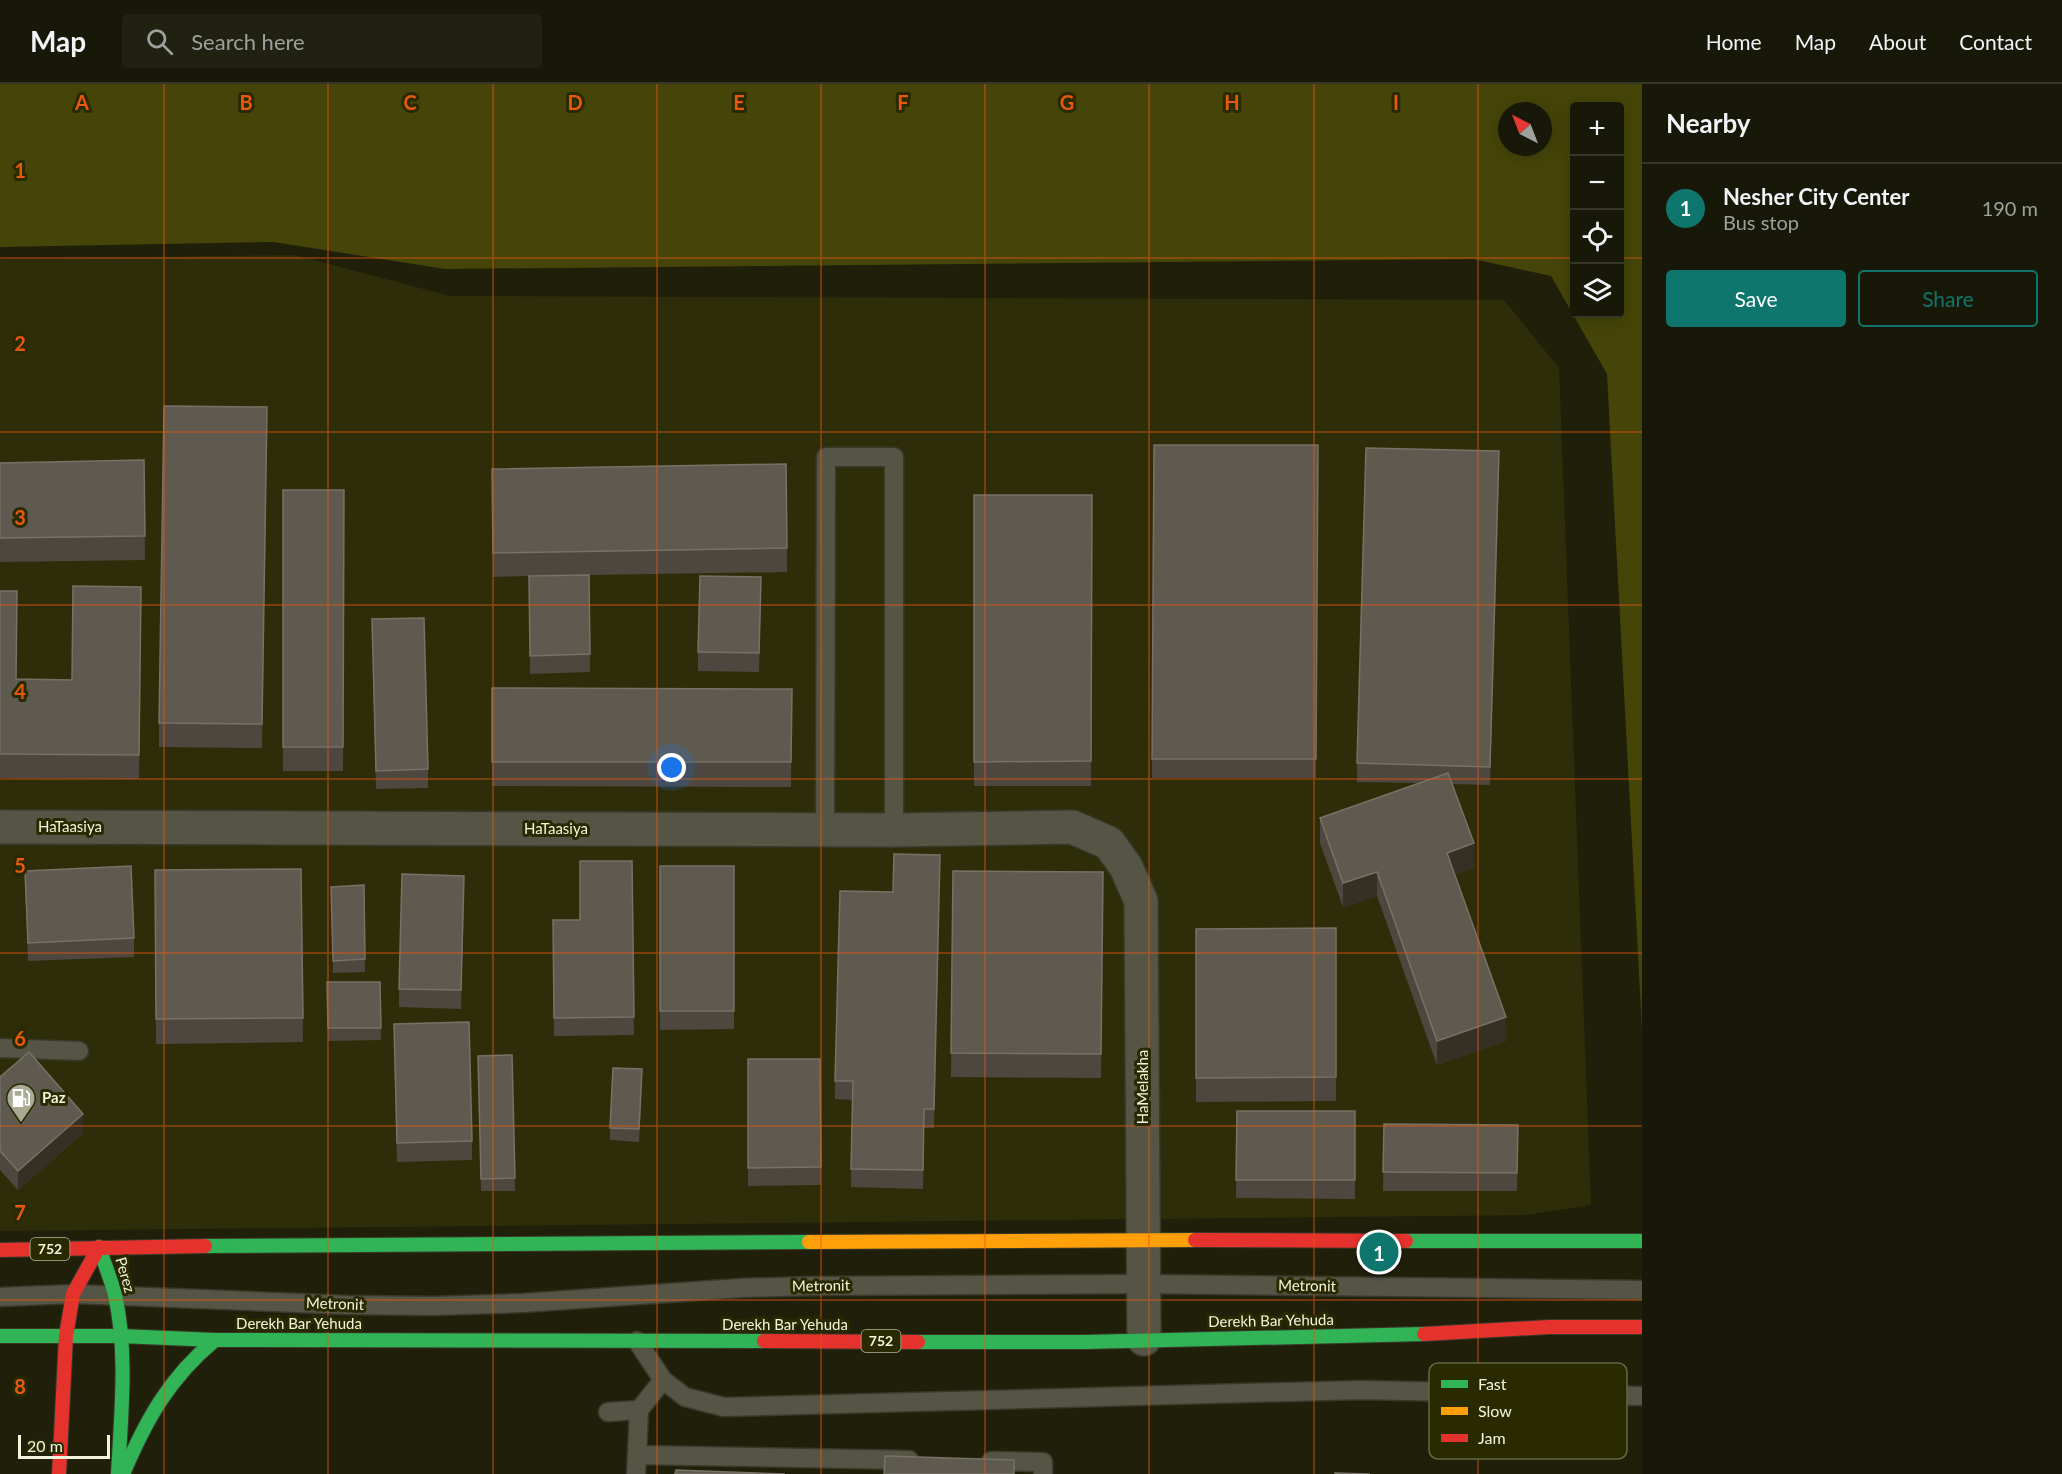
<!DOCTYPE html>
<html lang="en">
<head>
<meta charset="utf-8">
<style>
  :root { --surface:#181808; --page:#212112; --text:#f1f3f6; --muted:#9fa09c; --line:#363729; --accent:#0f766e }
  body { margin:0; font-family:Lato,sans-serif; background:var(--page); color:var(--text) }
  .controls { position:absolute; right:18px; top:18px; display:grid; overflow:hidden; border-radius:6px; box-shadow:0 3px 15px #0003 }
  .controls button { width:54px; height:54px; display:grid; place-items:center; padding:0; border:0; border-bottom:2px solid var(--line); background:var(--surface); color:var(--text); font:30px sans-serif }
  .compass { position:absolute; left:1498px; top:18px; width:54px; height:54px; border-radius:50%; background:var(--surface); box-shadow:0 3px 15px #0003; rotate:318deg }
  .scale { position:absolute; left:18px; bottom:15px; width:92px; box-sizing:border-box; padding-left:6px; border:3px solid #f3f4dd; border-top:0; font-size:16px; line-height:21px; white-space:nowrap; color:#f3f4dd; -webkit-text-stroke:4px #292a00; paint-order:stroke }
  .you { position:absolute; left:672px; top:684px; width:21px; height:21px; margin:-15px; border:4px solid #fff; border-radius:50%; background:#1a73e8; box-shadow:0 0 0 9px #1a73e833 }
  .badge { display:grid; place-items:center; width:39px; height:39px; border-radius:50%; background:var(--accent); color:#fff; font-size:20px; font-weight:700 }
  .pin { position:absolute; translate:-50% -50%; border:3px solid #fff; box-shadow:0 2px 6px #0006 }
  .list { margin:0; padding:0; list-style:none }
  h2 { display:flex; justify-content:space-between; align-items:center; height:78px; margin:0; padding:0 24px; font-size:26px }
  h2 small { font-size:20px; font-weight:400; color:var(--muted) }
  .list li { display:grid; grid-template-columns:39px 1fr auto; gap:18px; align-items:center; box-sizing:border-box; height:90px; padding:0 24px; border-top:2px solid var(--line) }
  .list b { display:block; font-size:22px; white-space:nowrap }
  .list p { margin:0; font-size:20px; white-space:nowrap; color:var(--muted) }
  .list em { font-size:20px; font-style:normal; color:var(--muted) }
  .actions { display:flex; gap:12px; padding:18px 24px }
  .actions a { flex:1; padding:14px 0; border:2px solid var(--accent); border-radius:6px; text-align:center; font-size:21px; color:var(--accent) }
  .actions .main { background:var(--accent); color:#fff }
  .icon { flex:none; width:33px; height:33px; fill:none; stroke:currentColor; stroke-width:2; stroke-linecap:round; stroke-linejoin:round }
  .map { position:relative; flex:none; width:1642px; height:1390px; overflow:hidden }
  header { display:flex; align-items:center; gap:36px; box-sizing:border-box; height:84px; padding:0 30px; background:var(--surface); border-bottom:2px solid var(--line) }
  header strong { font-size:28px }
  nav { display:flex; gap:33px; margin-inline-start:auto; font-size:21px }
  .search { width:420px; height:54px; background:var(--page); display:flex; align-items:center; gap:15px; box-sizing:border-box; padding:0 21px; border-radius:6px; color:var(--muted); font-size:22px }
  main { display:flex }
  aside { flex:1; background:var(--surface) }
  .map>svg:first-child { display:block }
  .built { fill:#2d2e09 }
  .green { fill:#454509; fill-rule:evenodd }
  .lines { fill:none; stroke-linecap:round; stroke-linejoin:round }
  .lane-casing { stroke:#39392a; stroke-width:21 }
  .street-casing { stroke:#39392a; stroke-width:36 }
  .fast-casing { stroke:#39392a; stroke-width:16 }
  .slow-casing { stroke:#39392a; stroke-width:16 }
  .jam-casing { stroke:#39392a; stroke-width:16 }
  .lane { stroke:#545545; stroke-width:18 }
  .street { stroke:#545545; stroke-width:33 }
  .fast { stroke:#30b455; stroke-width:14 }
  .slow { stroke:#ff9f0a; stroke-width:14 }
  .jam { stroke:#e5322d; stroke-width:14 }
  .wall { fill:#4d473f }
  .shaded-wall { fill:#343023 }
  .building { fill:#5f5a50; stroke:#767266; stroke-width:1.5 }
  .grid { fill:none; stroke:#e8590c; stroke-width:1.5; stroke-opacity:0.55 }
  .labels { text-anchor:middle; stroke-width:6; stroke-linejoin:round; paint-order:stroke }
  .shield { fill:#292a00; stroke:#b6b79b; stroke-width:1.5 }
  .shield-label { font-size:14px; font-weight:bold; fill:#f3f4dd }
  .street-label { font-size:15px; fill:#f3f4dd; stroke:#292a00 }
  .poi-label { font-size:15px; font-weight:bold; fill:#f3f4dd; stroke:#292a00; text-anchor:start }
  .key { fill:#292a00; stroke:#666742; stroke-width:1.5 }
  .key-label { font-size:16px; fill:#f3f4dd }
  .grid-label { font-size:20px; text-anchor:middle; font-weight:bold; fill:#e8590c; stroke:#292a00; stroke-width:6; stroke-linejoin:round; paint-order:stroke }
</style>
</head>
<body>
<header>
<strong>Map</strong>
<div class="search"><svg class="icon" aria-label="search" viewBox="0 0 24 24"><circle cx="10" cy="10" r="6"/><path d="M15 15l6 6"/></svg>Search here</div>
<nav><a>Home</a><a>Map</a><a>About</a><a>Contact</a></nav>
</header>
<main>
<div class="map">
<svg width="1642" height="1390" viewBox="0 0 1642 1390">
  <rect width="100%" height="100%" fill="#20200a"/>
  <path class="built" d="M295,171L450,212L1504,216L1559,284L1591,1121L1526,1131L0,1147V175Z"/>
  <path class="green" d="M0,0H1642V945L1607,290L1551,192L1473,175L445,185L274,158L0,163ZM1574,22H1620V230H1574ZM1507,27H1543V63H1507Z"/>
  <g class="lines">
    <g class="lane-casing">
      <g id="lane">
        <path d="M825,745L826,373H894V746"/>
        <path d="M0,964L79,967"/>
        <path d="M0,1213L73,1210L348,1221L433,1222L522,1219L741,1204L812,1202L1144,1200L1642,1206"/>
        <path d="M637,1257L663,1296L685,1313L724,1323L1360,1306L1642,1312"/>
        <path d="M608,1328L639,1326"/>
        <path d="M637,1371L639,1326L663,1296"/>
        <path d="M991,1377L1043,1378V1390"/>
        <path d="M636,1390L637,1371L909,1376"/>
      </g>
    </g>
    <g class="street-casing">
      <path id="street" d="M0,743L894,746L1072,743L1109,759L1126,783L1141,817L1144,1255"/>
    </g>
    <g class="fast-casing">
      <g id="fast">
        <path d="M1406,1157H1642"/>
        <path d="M205,1162L809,1158"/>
        <path d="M99,1163C104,1179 111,1195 115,1211C128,1269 121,1331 118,1390"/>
        <path d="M0,1252H120L215,1256L764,1257"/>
        <path d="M918,1258H1085L1424,1250"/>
        <path d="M123,1390C146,1336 169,1294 215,1256"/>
      </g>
    </g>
    <g class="slow-casing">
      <path id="slow" d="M809,1158L1195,1156"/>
    </g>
    <g class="jam-casing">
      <g id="jam">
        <path d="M1195,1156L1406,1157"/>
        <path d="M0,1166L205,1162"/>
        <path d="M1424,1250L1549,1243H1642"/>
        <path d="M764,1257L918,1258"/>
        <path d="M59,1390L66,1252L73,1210L99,1163"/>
      </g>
    </g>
    <use href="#lane" class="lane"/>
    <use href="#street" class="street"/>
    <use href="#fast" class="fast"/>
    <use href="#slow" class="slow"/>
    <use href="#jam" class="jam"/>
  </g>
  <g class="wall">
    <path d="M267,348L262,664L159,663V639Z"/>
    <path d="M1154,361H1318L1316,694H1152Z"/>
    <path d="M144,376L145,476L0,478V379Z"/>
    <path d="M492,385L787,464V488L589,491L590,588L530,590L529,492L493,493Z"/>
    <path d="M1499,386L1490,701L1452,700L1474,784L1455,790L1506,957L1437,981L1377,812L1343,823L1320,759V734L1418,699L1357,698V679Z"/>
    <path d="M283,406H344L343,687H283Z"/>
    <path d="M974,411H1092L1091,702H974Z"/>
    <path d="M141,503L139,695L0,694V507L16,595L72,596Z"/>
    <path d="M761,512L759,588L698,587V568Z"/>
    <path d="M372,535L428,685V704L376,705Z"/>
    <path d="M492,604L792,605L791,703L492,702Z"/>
    <path d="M632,777L634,951L554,952L553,836H580Z"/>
    <path d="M660,782H734V945L660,946Z"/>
    <path d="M301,785L303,958L156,960L155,786Z"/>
    <path d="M25,787L134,854V873L28,877Z"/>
    <path d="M953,787L1103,788L1101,994L951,993Z"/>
    <path d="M940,789L934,1044H924L923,1105L851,1103L852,1016L835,1015V997L893,808Z"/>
    <path d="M364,801L365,888L333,889L331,803Z"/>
    <path d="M464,810L461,925L399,923V905Z"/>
    <path d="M1336,844V1017L1196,1018V845Z"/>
    <path d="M327,898H380L381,956L328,957Z"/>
    <path d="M394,959L472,1057V1076L397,1078Z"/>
    <path d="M512,971L515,1107H481L478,972Z"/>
    <path d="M748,975H820L821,1101L748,1102Z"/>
    <path d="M0,993L83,1049L18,1106L0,1086Z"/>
    <path d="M642,998L639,1058L610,1056V1044Z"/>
    <path d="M1237,1027H1355V1115L1236,1114Z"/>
    <path d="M1384,1040L1518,1041L1517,1107H1383Z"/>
  </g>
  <g class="shaded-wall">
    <path d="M1499,367V386L1490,701V683Z"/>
    <path d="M1474,759V784L1447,793V769Z"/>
    <path d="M1377,788V812L1343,823V799Z"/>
    <path d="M464,792V810L461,925V906Z"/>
    <path d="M1506,933V957L1437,981V957Z"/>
    <path d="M83,1030V1049L18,1106V1087Z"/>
  </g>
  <g class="building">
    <path d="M164,322L267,323L262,640L159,639Z"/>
    <path d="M1154,361H1318L1316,675H1152Z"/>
    <path d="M1366,364L1499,367L1490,683L1357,679Z"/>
    <path d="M144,376L145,452L0,454V379Z"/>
    <path d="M786,380L787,464L493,469L492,385Z"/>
    <path d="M283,406H344L343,663H283Z"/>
    <path d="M974,411H1092L1091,677L974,678Z"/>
    <path d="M589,491L590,570L530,572L529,492Z"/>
    <path d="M700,492L761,493L759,569L698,568Z"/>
    <path d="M73,502L141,503L139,671L0,670V507H17L16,595L72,596Z"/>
    <path d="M424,534L428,685L376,687L372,535Z"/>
    <path d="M492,604L792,605L791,678H492Z"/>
    <path d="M1448,689L1474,759L1447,769L1506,933L1437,957L1377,788L1343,799L1320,734Z"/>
    <path d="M894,770L940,771L934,1025H924L923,1086L851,1085L853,997H835L840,807L893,808Z"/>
    <path d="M580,777H632L634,933L554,934L553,836H580Z"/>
    <path d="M131,782L134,854L28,859L25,787Z"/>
    <rect x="660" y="782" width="74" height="145"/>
    <path d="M301,785L303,934L156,935L155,786Z"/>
    <path d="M953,787L1103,788L1101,970L951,969Z"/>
    <path d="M402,790L464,792L461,906L399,905Z"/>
    <path d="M364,801L365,875L333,877L331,803Z"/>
    <path d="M1336,844V993L1196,994V845Z"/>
    <path d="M327,898H380L381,944H328Z"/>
    <path d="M469,938L472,1057L397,1059L394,940Z"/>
    <path d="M29,968L83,1030L18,1087L0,1067V993Z"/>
    <path d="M512,971L515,1094L481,1095L478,972Z"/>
    <path d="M748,975H820L821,1083L748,1084Z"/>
    <path d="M613,984L642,985L639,1045L610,1044Z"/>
    <path d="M1237,1027H1355V1096H1236Z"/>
    <path d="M1384,1040L1518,1041L1517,1089L1383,1088Z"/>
    <path d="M885,1372L1014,1376V1390H884Z"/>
    <path d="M676,1386L785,1390H675Z"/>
    <path d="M1335,1389L1370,1390H1335Z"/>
  </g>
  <path class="grid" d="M164,0V1390M328,0V1390M493,0V1390M657,0V1390M821,0V1390M985,0V1390M1149,0V1390M1314,0V1390M1478,0V1390M0,174H1574M1620,174H1642M0,348H1642M0,521H1642M0,695H1642M0,869H1642M0,1042H1642M0,1216H1642"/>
  <defs>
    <g id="fuel-pin" transform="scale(1.5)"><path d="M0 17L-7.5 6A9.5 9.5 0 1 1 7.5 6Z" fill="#a9aa93" stroke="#292a00"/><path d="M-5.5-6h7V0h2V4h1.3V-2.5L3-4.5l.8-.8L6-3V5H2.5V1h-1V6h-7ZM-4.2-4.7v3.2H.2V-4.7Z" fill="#fff"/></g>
  </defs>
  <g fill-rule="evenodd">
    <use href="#fuel-pin" x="21" y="1014"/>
  </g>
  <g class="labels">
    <g class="shield">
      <rect x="30.5" y="1154" width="39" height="22" rx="4.5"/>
      <rect x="861.5" y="1246" width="39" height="22" rx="4.5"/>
    </g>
    <g class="shield-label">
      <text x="50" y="1170">752</text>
      <text x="881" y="1262">752</text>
    </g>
    <g class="street-label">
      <text x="70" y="748">HaTaasiya</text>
      <text x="556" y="750">HaTaasiya</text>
      <text transform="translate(1143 1003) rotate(-90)" y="5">HaMelakha</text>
      <text transform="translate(125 1191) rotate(74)" y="5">Perez</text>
      <text transform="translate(821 1202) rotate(-1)" y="5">Metronit</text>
      <text transform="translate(1307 1202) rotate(1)" y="5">Metronit</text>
      <text transform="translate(335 1220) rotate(2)" y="5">Metronit</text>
      <text transform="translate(1271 1237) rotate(-1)" y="5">Derekh Bar Yehuda</text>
      <text x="299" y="1245">Derekh Bar Yehuda</text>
      <text x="785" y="1246">Derekh Bar Yehuda</text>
    </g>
    <g class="poi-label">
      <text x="42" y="1019">Paz</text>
    </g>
  </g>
  <rect x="1429" y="1279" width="198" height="96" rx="9" class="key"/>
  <rect x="1441" y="1296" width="27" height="8" fill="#30b455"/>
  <rect x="1441" y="1323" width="27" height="8" fill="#ff9f0a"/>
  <rect x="1441" y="1350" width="27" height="8" fill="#e5322d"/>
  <g class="key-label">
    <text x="1478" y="1306">Fast</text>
    <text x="1478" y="1333">Slow</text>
    <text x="1478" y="1360">Jam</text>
  </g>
  <g class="grid-label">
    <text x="82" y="26">A</text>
    <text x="246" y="26">B</text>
    <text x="410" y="26">C</text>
    <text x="575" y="26">D</text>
    <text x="739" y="26">E</text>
    <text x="903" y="26">F</text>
    <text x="1067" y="26">G</text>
    <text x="1232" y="26">H</text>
    <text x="1396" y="26">I</text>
    <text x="20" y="94">1</text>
    <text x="20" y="267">2</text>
    <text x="20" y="441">3</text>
    <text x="20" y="615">4</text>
    <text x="20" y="789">5</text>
    <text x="20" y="962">6</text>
    <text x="20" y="1136">7</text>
    <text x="20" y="1310">8</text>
  </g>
</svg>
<div class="controls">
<button>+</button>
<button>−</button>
<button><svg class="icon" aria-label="locate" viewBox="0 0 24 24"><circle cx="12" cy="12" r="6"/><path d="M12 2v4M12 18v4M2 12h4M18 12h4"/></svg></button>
<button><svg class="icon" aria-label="layers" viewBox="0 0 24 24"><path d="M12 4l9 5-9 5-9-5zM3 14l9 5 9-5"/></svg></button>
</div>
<svg class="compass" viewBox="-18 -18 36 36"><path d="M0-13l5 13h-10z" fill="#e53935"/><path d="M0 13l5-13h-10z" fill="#9fa09c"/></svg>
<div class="scale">20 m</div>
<div class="you"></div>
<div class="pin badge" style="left:1379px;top:1168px">1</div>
</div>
<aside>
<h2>Nearby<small></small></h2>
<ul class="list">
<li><span class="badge">1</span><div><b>Nesher City Center</b><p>Bus stop</p></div><em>190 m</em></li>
</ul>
<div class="actions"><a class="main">Save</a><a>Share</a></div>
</aside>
</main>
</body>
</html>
